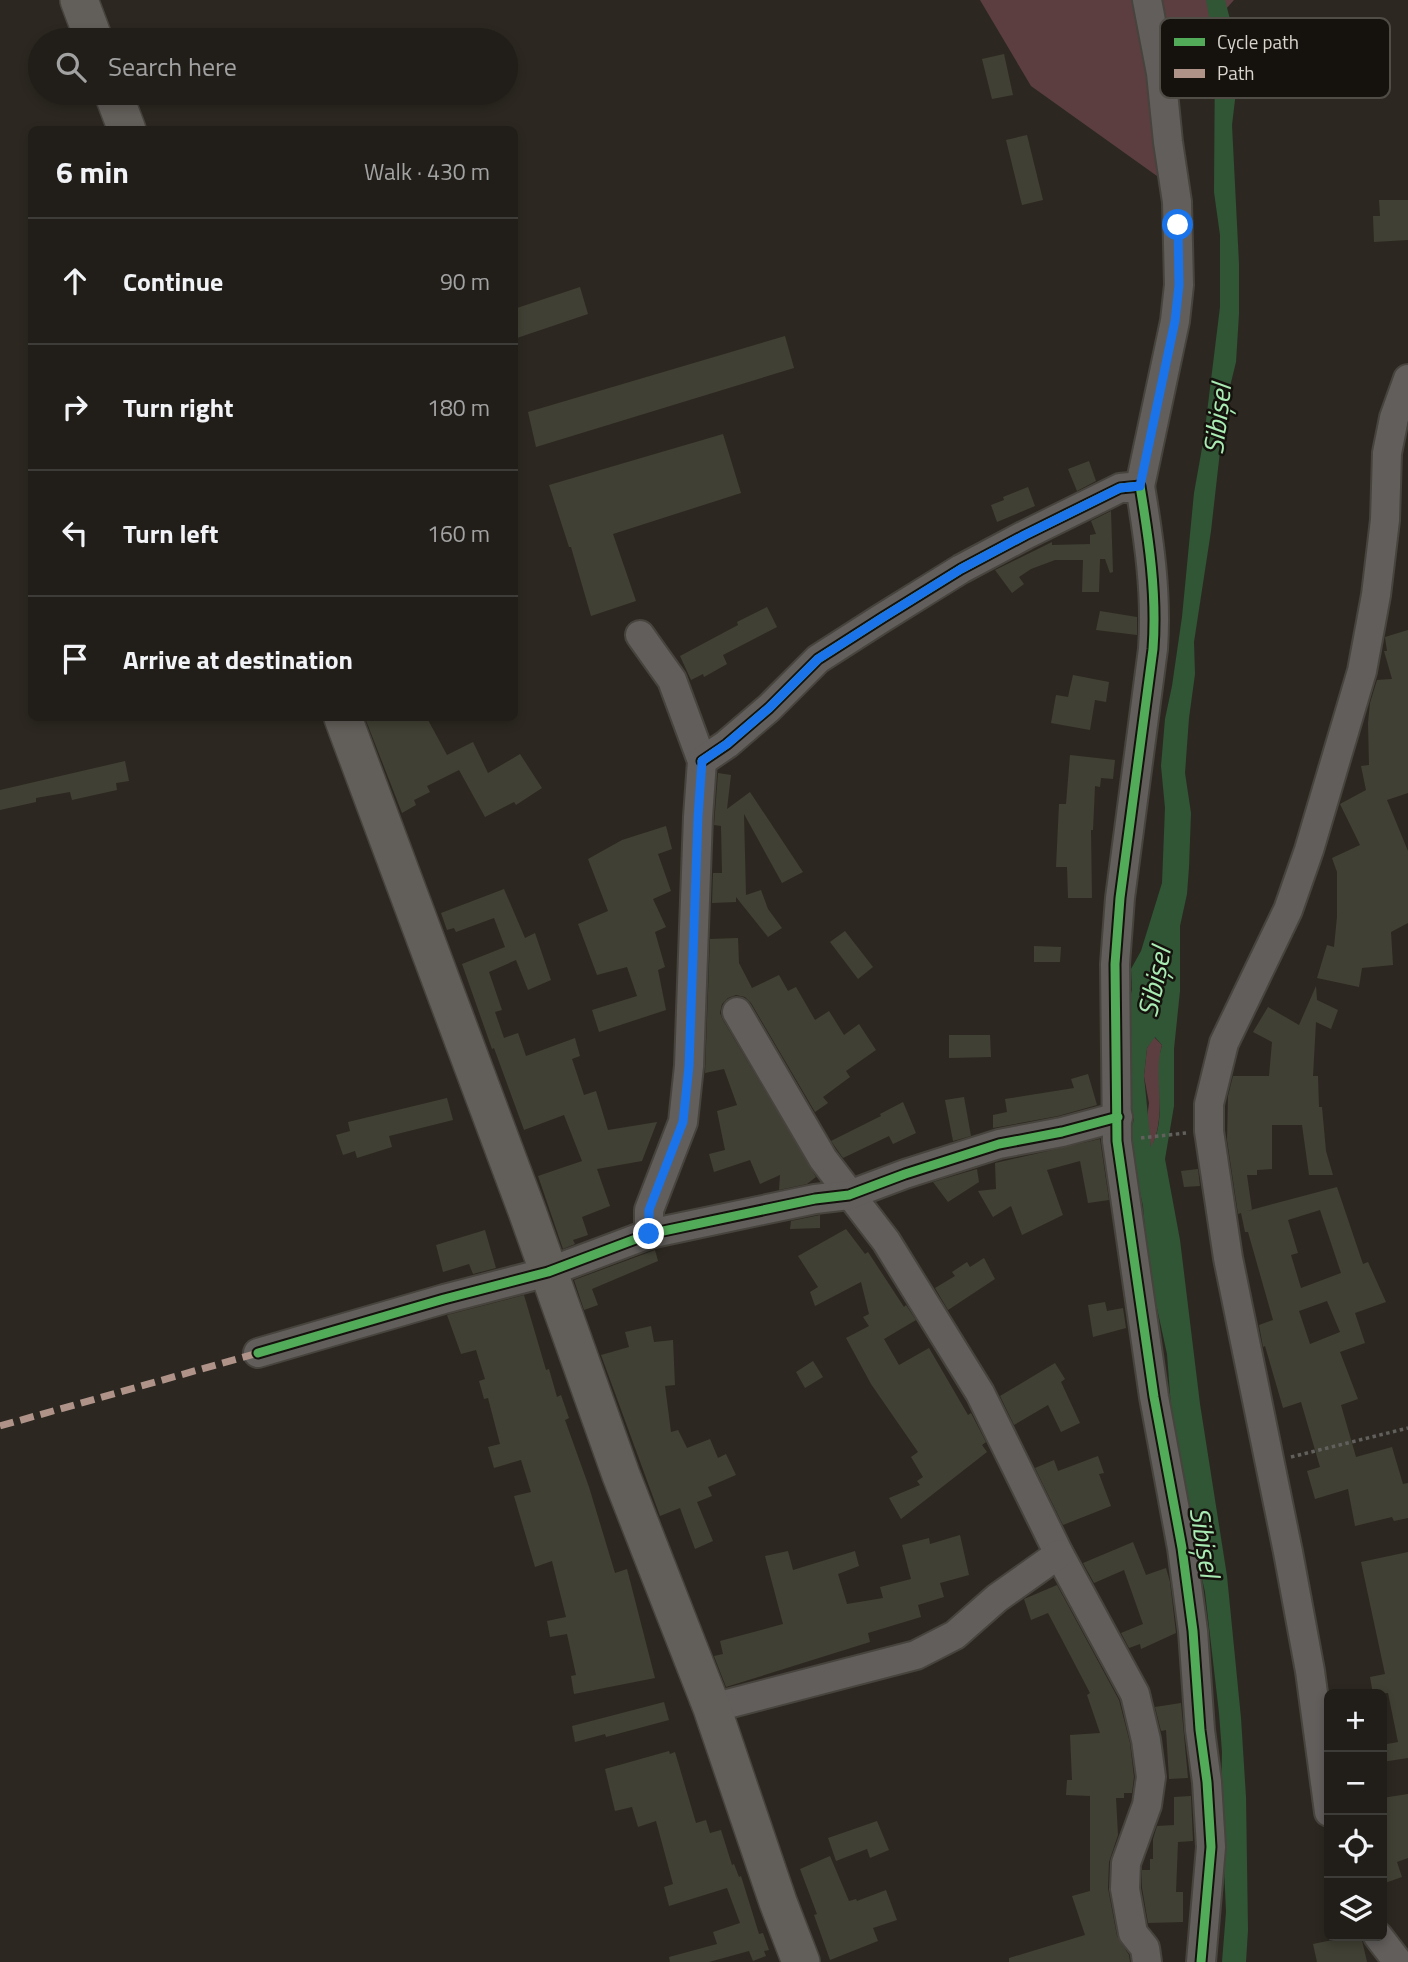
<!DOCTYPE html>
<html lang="en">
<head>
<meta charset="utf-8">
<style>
  :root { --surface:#211e19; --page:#292722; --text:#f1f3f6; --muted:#a2a2a2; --line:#3e3c38 }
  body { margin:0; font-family:"Titillium Web",sans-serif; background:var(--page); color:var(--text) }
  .controls { position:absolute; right:21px; bottom:21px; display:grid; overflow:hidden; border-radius:10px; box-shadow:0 4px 10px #0003 }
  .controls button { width:63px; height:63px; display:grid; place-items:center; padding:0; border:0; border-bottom:2px solid var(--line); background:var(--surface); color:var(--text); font:35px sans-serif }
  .stop { position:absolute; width:21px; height:21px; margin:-16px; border:5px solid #1a73e8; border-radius:50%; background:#fff }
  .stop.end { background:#1a73e8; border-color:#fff; box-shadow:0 2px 7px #0008 }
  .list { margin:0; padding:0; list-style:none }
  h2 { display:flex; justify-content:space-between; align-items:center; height:91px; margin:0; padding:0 28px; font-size:30px }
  h2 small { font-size:23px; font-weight:400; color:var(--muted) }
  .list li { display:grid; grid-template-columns:46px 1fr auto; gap:21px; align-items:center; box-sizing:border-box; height:126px; padding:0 28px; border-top:2px solid var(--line) }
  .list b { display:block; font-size:26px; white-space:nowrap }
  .list em { font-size:23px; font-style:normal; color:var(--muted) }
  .icon { flex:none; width:38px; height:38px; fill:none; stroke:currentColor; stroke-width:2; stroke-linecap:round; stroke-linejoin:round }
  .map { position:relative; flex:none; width:1408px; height:1962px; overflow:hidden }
  .search { position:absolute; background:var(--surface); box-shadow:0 4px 10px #0003; left:28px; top:28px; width:490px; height:77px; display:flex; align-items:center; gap:18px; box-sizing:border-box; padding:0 24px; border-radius:38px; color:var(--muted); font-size:26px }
  .panel { position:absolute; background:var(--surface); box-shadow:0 4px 10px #0003; left:28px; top:126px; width:490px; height:595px; border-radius:10px }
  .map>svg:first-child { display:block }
  .green { fill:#5c3e40 }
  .water { fill:#305636; fill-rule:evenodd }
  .building { fill:#414034; fill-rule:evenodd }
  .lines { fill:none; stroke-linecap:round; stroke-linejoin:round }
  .minor-casing { stroke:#47433d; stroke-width:32 }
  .major-casing { stroke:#47433d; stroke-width:40 }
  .path { stroke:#62605d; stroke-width:3.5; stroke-dasharray:3.5 3.5; stroke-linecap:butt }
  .minor { stroke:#615e5c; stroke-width:28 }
  .major { stroke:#625e5a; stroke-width:37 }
  .quiet { stroke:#af9288; stroke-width:7; stroke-dasharray:14 7; stroke-linecap:butt }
  .cycleway-casing { stroke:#15120d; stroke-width:13 }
  .cycleway { stroke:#51ab58; stroke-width:9 }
  .route { stroke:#1a73e8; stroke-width:9 }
  .labels { text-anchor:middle; stroke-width:5; stroke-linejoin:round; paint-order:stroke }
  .water-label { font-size:28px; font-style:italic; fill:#a8ecb3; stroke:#15120d }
  .key { fill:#15120d; stroke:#504c46; stroke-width:2 }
  .key-label { font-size:19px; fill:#d9d4cc }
</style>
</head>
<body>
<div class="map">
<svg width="1408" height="1962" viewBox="0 0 1408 1962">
  <rect width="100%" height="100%" fill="#2c2821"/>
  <g class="green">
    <path d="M980,0H1234L1174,67L1171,186L1031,86Z"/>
    <path d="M1154,1037L1162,1045C1159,1054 1161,1062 1160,1072C1159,1098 1163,1124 1151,1149L1147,1119L1149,1103L1144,1076L1147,1048Z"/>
  </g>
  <path class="water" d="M1206,0H1225L1240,58L1232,125L1239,264V314L1236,362L1225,407L1211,531L1194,642L1195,674L1189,718L1185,773L1191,813L1189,867L1187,894L1180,926V991L1174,1049V1106L1165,1159L1180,1240L1200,1404L1227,1576L1241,1718L1246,1797L1248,1930L1246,1962H1222L1226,1912L1221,1798L1222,1752L1219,1713L1205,1592L1190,1525L1171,1407L1167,1354L1148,1267L1143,1206L1133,1160L1130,1134L1134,1119L1129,1101L1127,1007L1132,990L1131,969L1141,951L1162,883L1165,808L1161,766L1165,719L1172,686L1182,617L1194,493L1204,437L1220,307V235L1214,192L1215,50ZM1155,1037L1162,1045C1152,1078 1169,1115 1151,1147L1144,1076L1147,1048Z"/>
  <g class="building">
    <path d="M1004,54L1013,95L992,99L982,59Z"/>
    <path d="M1027,135L1043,200L1022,205L1006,140Z"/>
    <path d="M1379,200H1408V240L1374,242L1373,216H1380Z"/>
    <path d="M580,287L588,314L514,339V309Z"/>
    <path d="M785,336L794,368L536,447L528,412Z"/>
    <path d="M723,434L741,493L613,534L636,601L591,616L571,547H569L549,485Z"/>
    <path d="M1089,461L1096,481L1077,491L1068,469Z"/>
    <path d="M1028,487L1035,506L997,522L991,505L1004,500L1003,497Z"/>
    <path d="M1111,511L1113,572L1110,573L1105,559H1100L1099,592H1082L1083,560H1055L1031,569L1019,577L1024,584L1012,593L995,570L1052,542V545L1090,544V535L1096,534L1091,521Z"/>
    <path d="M767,607L777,627L723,655L727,664L704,677L703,674L691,680L680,656L738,625L737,622Z"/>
    <path d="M1100,611L1137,617V635L1096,630Z"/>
    <path d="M1408,630V793L1387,800L1408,851V923L1391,932L1393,965L1362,968L1359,987L1317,978L1327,945L1334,947L1337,917V872L1332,858L1360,845L1340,804L1366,790L1361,766L1369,765L1368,723L1370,703L1377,680L1392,679L1384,651H1387L1385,637Z"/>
    <path d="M1073,675L1109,682L1106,702L1095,700L1090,730L1051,723L1056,695L1068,697Z"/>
    <path d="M365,718H427L447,755L473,742L488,773L520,754L542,788L516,805L514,802L485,817L459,770L427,786L430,792L414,800L416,805L402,813Z"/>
    <path d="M1070,755L1115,760L1113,779L1101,778L1100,787L1095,786L1093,830H1091L1092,898H1068L1067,867H1056L1059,804H1066Z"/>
    <path d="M125,761L129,781L116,783L117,790L72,800L70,792L36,798V802L0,810V790Z"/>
    <path d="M718,773L731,775L727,809L750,792L803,872L782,883L744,814L746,895L761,890L768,909L782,928L768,937L736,897V902L712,903L713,873H722L721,826L714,825Z"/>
    <path d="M666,826L672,849L658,854L671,891L653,899L666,927L655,932L665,967L658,970L666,1010L599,1032L592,1010L637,996L627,967L597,975L578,924L608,911L588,859L622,840Z"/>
    <path d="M504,889L525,938L535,933L551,980L528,990L516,960L489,972L502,1010L495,1012L504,1038L518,1033L526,1056L575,1038L580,1056L572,1059L584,1095L596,1091L608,1130L657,1122L642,1161L597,1169L610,1206L582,1217L588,1235L573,1240L575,1244L563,1249L538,1176L582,1161L564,1115L524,1130L494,1048L492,1049L462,964L505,947L494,918L456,932L454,928L447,930L441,913Z"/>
    <path d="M845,931L873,967L858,979L830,942Z"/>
    <path d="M738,938L739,963L752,988L779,975L788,991L796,987L815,1020L829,1011L844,1035L859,1024L876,1050L846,1071L850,1077L823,1097L828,1103L815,1112L751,1003L745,997L736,995L728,998L722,1004L720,1013L723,1020L816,1177L807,1184L779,1190L780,1175L760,1184L750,1160L714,1172L709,1154L725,1150L717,1111L737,1105L724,1069L705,1073L710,939Z"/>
    <path d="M1034,946L1061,947L1060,962H1034Z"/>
    <path d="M1316,986L1317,1000L1338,1010L1331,1029L1316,1022L1313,1076H1318L1319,1107H1322L1326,1151L1333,1175H1309L1302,1125H1272V1169L1257,1170V1175H1247L1252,1210L1247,1211L1337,1187L1363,1264L1368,1262L1386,1302L1355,1313L1365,1343L1340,1352L1358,1399L1341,1405L1356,1457L1392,1447L1403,1484L1408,1483V1518L1394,1521L1392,1517L1355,1526L1348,1489L1315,1499L1307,1471L1320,1467L1301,1402L1283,1408L1265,1346L1263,1347L1259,1325L1273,1320L1248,1232H1245L1241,1213L1238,1214L1227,1140L1228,1096L1233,1076H1269L1272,1042L1253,1032L1268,1007L1299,1025ZM1320,1210L1341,1273L1301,1288L1291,1255L1298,1253L1288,1220ZM1327,1301L1340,1332L1310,1344L1299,1311Z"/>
    <path d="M949,1035H990L991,1057L949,1058Z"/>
    <path d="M1088,1074L1097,1105L1058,1116L993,1128V1115L1007,1112L1005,1099L1074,1088L1071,1079Z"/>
    <path d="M964,1097L971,1136L953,1141L945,1100Z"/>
    <path d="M447,1098L453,1120L389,1136L392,1147L357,1158L355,1151L343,1155L336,1135L350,1131L348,1122Z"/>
    <path d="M903,1102L916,1133L893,1144L889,1136L843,1158L831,1141L881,1116L880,1114Z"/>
    <path d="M1100,1139L1109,1200L1088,1203L1080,1161L1047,1170L1063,1215L1022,1235L1011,1206L993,1217L978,1191L996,1189L995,1163Z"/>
    <path d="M977,1169L979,1182L948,1202L933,1182Z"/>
    <path d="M1198,1169L1200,1186L1184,1187L1181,1171Z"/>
    <path d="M820,1215V1228L790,1229L791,1221Z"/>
    <path d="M846,1229L865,1254L868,1252L904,1307L906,1305L916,1320L884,1339L899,1365L929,1348L968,1415L971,1413L986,1442L982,1445L987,1452L901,1519L889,1498L920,1485L917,1481L923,1477L911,1457L918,1452L871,1384L846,1338L869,1326L863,1317L869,1314L861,1282L815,1306L810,1292L818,1287L798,1256Z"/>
    <path d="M485,1230L496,1268L473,1274L469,1264L443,1272L436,1245Z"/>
    <path d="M655,1250L658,1261L592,1289L598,1305L584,1310L574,1280Z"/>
    <path d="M984,1258L995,1279L948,1310L935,1288L955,1276L952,1272L967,1262L970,1267Z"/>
    <path d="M524,1295L546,1370L549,1369L557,1397L561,1395L569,1418L565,1420L589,1487L615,1573L627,1569L655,1678L574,1694L571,1676L576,1675L567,1634L550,1637L547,1621L566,1617L552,1561L535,1567L514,1496L531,1492L521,1460L494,1468L488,1447L500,1444L488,1398L484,1399L479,1381L485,1379L476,1350L461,1354L447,1315Z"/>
    <path d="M1105,1302L1107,1311L1123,1308L1126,1328L1093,1337L1088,1305Z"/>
    <path d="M651,1326L654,1342L673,1340L675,1385L665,1386L671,1432L678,1430L687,1448L710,1439L718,1458L726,1454L736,1475L708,1487L712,1496L697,1502L713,1541L695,1549L680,1508L660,1516L601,1355L629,1347L625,1332Z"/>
    <path d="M813,1361L823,1377L805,1388L796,1372Z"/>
    <path d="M1055,1363L1065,1379L1061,1382L1080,1423L1061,1432L1048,1405L1014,1425L1000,1396Z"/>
    <path d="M1098,1456L1104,1473L1099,1474L1111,1506L1063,1525L1035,1468L1054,1460L1058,1471Z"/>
    <path d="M960,1535L969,1575L940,1583L944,1597L918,1605L921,1617L868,1633L870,1642L726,1687L714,1656L723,1654L720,1641L783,1624L765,1556L788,1551L793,1570L855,1551L859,1566L838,1574L847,1604L883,1598L880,1587L911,1579L902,1545L929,1538L930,1544Z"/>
    <path d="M1133,1542L1146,1575L1166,1568L1170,1582L1176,1633L1141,1649L1140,1644L1129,1648L1121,1633L1143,1624L1124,1570L1094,1583L1083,1563Z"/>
    <path d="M1408,1552V1758L1382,1762V1745L1398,1742L1388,1693L1373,1694L1370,1677L1385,1674L1361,1562Z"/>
    <path d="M1057,1585L1119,1700L1130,1743L1134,1777L1132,1793H1124V1798H1116L1118,1835L1109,1862L1108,1888L1117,1936L1129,1955L1130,1962H1009V1958L1085,1935L1072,1896L1090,1891V1796L1066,1795L1067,1780H1072L1070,1735L1100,1733L1087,1695L1090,1693L1048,1613L1031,1620L1024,1599Z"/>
    <path d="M664,1702L669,1720L606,1737L605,1734L575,1742L572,1726Z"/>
    <path d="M1181,1703L1188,1778L1169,1779L1166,1730L1161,1731L1155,1707Z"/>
    <path d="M669,1751L670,1754L675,1752L696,1823L706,1820L710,1833L721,1830L732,1865L734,1864L739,1877L741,1876L759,1934L763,1933L769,1950L764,1951L766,1956L753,1961L749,1951L709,1962H670L669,1957L717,1944L713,1932L740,1923L727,1888L669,1906L664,1887L673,1884L656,1821L638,1827L632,1807L615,1811L605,1769Z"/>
    <path d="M1408,1794V1858L1397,1862L1402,1877L1382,1884V1798Z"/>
    <path d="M1191,1796L1193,1841L1178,1842L1176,1892H1183V1922L1148,1923L1142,1888V1870H1150V1859H1153V1839L1157,1826L1174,1825V1797Z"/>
    <path d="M877,1821L889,1850L870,1858L867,1849L836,1861L828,1838Z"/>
    <path d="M830,1856L849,1901L856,1899L857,1901L886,1890L897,1920L873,1928L878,1941L830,1960L814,1915L817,1914L800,1869Z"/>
    <path d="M1352,1936H1361L1367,1962H1317L1313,1944Z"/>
  </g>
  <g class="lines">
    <g class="minor-casing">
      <g id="minor">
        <path d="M1140,486L1175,321L1179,285L1177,202L1168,142L1161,73L1147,0"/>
        <path d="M640,635L672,680L702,761L698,817L689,1066L683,1122L649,1210V1234"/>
        <path d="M702,761L727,744L769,708L818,659L882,618L961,569L1025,535L1120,488L1140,486C1149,540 1157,594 1153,649L1120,898L1115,964L1117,1141L1154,1397L1182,1548L1193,1631L1200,1730L1207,1782L1211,1847L1201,1962"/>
        <path d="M737,1012L823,1159L886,1241L980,1393L1059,1554L1135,1694L1146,1740L1151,1777L1147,1805L1126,1863L1125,1889L1133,1933L1145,1948L1147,1962"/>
        <path d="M258,1353L444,1299L548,1272L649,1234L815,1199L849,1195L905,1174L999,1144L1062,1132L1118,1117"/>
        <path d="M712,1708L916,1655L955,1635L997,1598L1059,1554"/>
        <path d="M1329,1812L1310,1671L1288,1552L1228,1258L1209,1131V1104L1224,1043L1288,910L1309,850L1362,671L1376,595L1385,520L1387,453L1394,418L1408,379"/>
        <path d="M1378,1936L1398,1962"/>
      </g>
    </g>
    <g class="major-casing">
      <g id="major">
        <path d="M79,0L94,40"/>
        <path d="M113,93L127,130"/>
        <path d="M343,718L527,1211L621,1475L712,1708L778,1902L801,1962"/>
      </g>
    </g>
    <g class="path">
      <path d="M1141,1138L1186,1133"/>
      <path d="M1291,1457L1408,1428"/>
    </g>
    <use href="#minor" class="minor"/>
    <use href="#major" class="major"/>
    <path class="quiet" d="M0,1426L258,1353"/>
    <g class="cycleway-casing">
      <g id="cycleway">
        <path d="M702,761L727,744L769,708L818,659L882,618L961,569L1025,535L1120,488L1140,486C1149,540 1157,594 1153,649L1120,898L1115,964L1117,1141L1154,1397L1182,1548L1193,1631L1200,1730L1207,1782L1211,1847L1201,1962"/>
        <path d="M258,1353L444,1299L548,1272L649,1234L815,1199L849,1195L905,1174L999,1144L1062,1132L1118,1117"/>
      </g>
    </g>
    <use href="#cycleway" class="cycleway"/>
  </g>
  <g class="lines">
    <path class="route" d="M649,1234V1210L683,1122L689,1066L698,817L702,761L727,744L769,708L818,659L882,618L961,569L1025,535L1120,488L1140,486L1175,321L1179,285L1178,225"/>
  </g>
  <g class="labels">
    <g class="water-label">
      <text transform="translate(1217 419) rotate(-83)" y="10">Sibișel</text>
      <text transform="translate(1154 982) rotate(-78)" y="10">Sibișel</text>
      <text transform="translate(1205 1542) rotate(81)" y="10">Sibișel</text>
    </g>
  </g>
  <rect x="1160" y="18" width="230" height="80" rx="10" class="key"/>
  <rect x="1174" y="38" width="31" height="8" fill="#51ab58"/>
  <rect x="1174" y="69" width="31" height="9" fill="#af9288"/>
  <g class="key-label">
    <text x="1217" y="49">Cycle path</text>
    <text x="1217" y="80">Path</text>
  </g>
</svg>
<div class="controls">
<button>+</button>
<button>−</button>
<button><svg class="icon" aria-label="locate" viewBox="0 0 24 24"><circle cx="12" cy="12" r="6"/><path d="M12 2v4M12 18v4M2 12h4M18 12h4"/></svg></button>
<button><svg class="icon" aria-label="layers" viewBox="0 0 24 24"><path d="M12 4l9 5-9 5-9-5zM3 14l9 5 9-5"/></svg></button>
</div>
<div class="stop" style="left:1178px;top:225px"></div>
<div class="stop end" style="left:649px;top:1234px"></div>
<div class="search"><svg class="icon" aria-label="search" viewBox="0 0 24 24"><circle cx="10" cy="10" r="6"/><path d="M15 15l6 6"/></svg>Search here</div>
<section class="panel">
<h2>6 min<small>Walk · 430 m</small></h2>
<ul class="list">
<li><svg class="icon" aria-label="ahead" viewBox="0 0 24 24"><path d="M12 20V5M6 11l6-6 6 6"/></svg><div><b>Continue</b></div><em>90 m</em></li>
<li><svg class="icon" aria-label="right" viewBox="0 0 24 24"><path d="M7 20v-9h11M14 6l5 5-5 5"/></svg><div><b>Turn right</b></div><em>180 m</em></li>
<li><svg class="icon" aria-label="left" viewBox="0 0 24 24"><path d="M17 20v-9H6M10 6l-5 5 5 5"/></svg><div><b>Turn left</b></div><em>160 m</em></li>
<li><svg class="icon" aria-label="arrive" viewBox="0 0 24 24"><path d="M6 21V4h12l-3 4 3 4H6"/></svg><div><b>Arrive at destination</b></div></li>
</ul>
</section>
</div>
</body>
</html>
